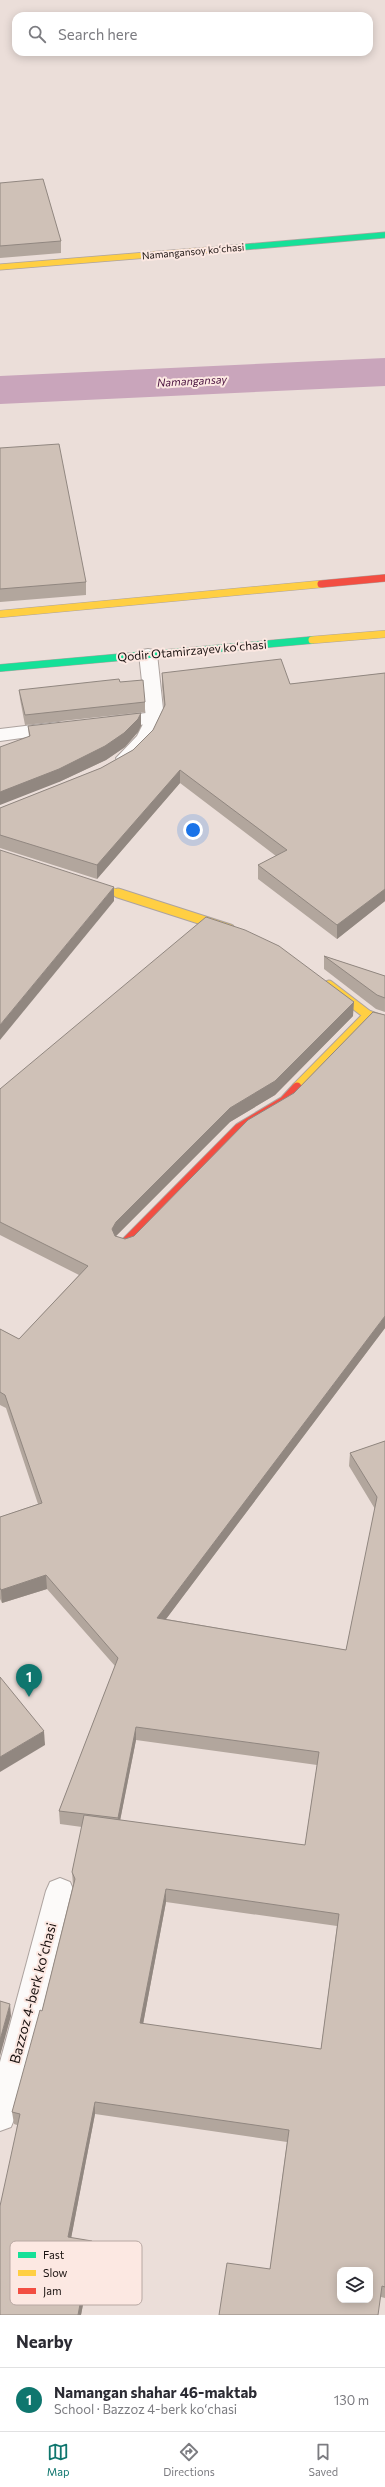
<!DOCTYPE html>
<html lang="en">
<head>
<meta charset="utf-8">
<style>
  :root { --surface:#fff; --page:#f7f7f7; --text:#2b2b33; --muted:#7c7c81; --line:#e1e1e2; --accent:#0f766e }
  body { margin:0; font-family:Commissioner,sans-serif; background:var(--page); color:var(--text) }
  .controls { position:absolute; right:12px; bottom:12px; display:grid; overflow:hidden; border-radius:8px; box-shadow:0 2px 10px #0003 }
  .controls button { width:36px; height:36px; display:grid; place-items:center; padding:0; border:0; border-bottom:1px solid var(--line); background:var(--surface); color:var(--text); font:20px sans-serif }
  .you { position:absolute; left:193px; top:830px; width:14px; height:14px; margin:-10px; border:3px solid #fff; border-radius:50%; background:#1a73e8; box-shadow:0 0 0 6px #1a73e833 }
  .badge { display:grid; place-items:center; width:26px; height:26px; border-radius:50%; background:var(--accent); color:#fff; font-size:13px; font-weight:700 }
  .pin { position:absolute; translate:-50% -33px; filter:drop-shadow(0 1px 2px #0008) }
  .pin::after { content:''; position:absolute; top:21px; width:14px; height:12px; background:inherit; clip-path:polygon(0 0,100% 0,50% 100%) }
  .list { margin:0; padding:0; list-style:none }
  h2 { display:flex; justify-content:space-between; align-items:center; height:52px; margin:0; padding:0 16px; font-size:17px }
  h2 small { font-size:13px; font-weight:400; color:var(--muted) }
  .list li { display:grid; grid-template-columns:26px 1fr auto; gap:12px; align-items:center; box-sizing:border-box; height:64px; padding:0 16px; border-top:1px solid var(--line) }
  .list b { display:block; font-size:15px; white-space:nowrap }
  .list p { margin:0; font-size:13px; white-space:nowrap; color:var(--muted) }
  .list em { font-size:13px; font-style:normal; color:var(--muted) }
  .icon { flex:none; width:22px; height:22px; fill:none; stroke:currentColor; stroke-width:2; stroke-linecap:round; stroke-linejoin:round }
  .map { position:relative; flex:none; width:385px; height:2315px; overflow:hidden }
  .search { position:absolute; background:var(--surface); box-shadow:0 2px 10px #0003; left:12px; right:12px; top:12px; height:44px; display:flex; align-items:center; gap:10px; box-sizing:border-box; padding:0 14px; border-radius:12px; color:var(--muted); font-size:15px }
  .sheet { height:116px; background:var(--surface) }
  nav { display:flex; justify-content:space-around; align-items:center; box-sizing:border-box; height:56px; border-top:1px solid var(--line); background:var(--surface); font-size:11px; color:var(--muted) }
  nav a { display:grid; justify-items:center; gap:2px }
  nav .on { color:var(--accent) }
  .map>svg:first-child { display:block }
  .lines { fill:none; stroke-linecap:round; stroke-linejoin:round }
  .canal { fill:#c9a5bb; fill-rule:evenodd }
  .lane-casing { stroke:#ada39f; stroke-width:2 }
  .street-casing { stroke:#ada39f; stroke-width:2 }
  .fast-far1-casing { stroke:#ada39f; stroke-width:7 }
  .fast-casing { stroke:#ada39f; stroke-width:8 }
  .slow-far2-casing { stroke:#ada39f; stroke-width:7 }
  .slow-far1-casing { stroke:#ada39f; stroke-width:8 }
  .slow-casing { stroke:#ada39f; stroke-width:11 }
  .jam-far1-casing { stroke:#ada39f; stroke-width:8 }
  .jam-casing { stroke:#ada39f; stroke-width:11 }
  .lane { fill:#fcfaf9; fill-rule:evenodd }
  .street { fill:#fcfaf9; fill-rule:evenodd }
  .fast-far1 { stroke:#16e098; stroke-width:5.5 }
  .fast { stroke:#16e098; stroke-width:7 }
  .slow-far2 { stroke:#ffcf43; stroke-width:5.5 }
  .slow-far1 { stroke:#ffcf43; stroke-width:7 }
  .slow { stroke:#ffcf43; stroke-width:9 }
  .jam-far1 { stroke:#f24e42; stroke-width:7 }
  .jam { stroke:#f24e42; stroke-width:9 }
  .wall { fill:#b2a69d; fill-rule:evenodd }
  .shaded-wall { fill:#918780 }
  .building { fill:#cfc1b7; stroke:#918780; fill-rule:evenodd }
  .labels { text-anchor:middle; stroke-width:4; stroke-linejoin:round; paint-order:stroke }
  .far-street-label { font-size:10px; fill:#1a1210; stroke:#fce8e2 }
  .far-water-label { font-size:11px; font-style:italic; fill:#49113e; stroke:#fce8e2 }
  .street-label { font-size:12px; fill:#1a1210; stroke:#fce8e2 }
  .near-street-label { font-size:14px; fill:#1a1210; stroke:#fce8e2 }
  .key { fill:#fce8e2; stroke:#b8a8a3; stroke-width:1 }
  .key-label { font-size:11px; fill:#1a1210 }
</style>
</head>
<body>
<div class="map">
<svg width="385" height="2315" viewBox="0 0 385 2315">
  <rect width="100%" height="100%" fill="#ebded9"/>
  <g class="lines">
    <path class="canal" d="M385,358V386L0,404V376Z"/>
    <g class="lane-casing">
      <g id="lane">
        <path d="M155,712L161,714L164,718L161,722L111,729L104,727L102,723L104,719L111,717Z"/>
        <path d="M58,722L65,724L67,728L65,732L0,741V729Z"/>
      </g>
    </g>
    <g class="street-casing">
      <g id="street">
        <path d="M148,649L154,650L157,654L164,718L152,742L132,762H118L116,758L137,736L146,718L139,654L142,650Z"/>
        <path d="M60,1878L70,1882L74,1891L15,2117L11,2127L0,2131V2062L46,1891L50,1882Z"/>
      </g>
    </g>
    <g class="fast-far1-casing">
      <path id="fast-far1" d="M209,250L385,235"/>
    </g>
    <g class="fast-casing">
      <path id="fast" d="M0,668L312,640"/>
    </g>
    <g class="slow-far2-casing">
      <path id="slow-far2" d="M0,267L209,250"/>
    </g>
    <g class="slow-far1-casing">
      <g id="slow-far1">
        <path d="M0,614L321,584"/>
        <path d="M312,640L385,634"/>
        <path d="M86,883L121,894"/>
      </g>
    </g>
    <g class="slow-casing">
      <g id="slow">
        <path d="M118,893L230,929"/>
        <path d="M329,985L368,1015L385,1021"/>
        <path d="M297,1087L368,1015"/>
      </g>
    </g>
    <g class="jam-far1-casing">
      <path id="jam-far1" d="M321,584L385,578"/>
    </g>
    <g class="jam-casing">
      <path id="jam" d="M125,1243L239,1128L284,1101L297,1087"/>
    </g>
    <use href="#lane" class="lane"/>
    <use href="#street" class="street"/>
    <use href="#fast-far1" class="fast-far1"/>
    <use href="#fast" class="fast"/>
    <use href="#slow-far2" class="slow-far2"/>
    <use href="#slow-far1" class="slow-far1"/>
    <use href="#slow" class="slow"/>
    <use href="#jam-far1" class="jam-far1"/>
    <use href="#jam" class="jam"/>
  </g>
  <g class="wall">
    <path d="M0,183L61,241V253L0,258Z"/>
    <path d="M0,448L86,582V595L0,602Z"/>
    <path d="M162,673L290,684L385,673V901L337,939L258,879V865L276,856L180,783L97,879L0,848V808L101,768L133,750L153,730L164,707L162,686Z"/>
    <path d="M120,682L145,702V712L25,725L20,699L19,690Z"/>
    <path d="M28,726H141L138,732L125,747L106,760L59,782L29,737Z"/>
    <path d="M324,956L385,976V1012L376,1009L324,969Z"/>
    <path d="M353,1016L275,1095L230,1122L116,1236L385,1328L166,1619L346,1650L375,1509L349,1466L350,1453L385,1441V2298L270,2269L287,2142L95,2114L71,2238L92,2241L93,2252L81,2315H0L17,2125L14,2124L12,2112L42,2011L73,1885L72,1872L82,1827L60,1824L59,1811L115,1666L47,1589L2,1603L0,1599V1517L38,1504L6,1408L0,1405V1329L19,1339L79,1275L0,1235V1089ZM136,1740L317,1765L305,1845L120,1820ZM166,1902L337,1926L321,2049L143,2024Z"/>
  </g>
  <g class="shaded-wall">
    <path d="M141,713V726L138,732L125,747L106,760L59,782L0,805V792Z"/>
    <path d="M180,770V783L97,879V865Z"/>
    <path d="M114,887V901L0,1040V1025Z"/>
    <path d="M385,889V901L337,939V925Z"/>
    <path d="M354,1002L353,1016L275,1095L230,1122L116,1236L113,1242L112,1229L116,1222L230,1108Z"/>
    <path d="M385,1316V1328L157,1631V1618Z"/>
    <path d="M46,1575L47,1589L2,1603L1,1590Z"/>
    <path d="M136,1727V1740L118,1831V1818Z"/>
    <path d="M44,1731L45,1745L0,1772V1757Z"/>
    <path d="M166,1889V1902L141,2035L140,2023Z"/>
    <path d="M10,2004L11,2016L0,2056V2040Z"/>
    <path d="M95,2102V2114L69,2249L68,2237Z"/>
    <path d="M92,2241L93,2252L81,2315H78Z"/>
  </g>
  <g class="building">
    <path d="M43,179L61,241L0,246V183Z"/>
    <path d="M59,444L86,582L0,589V448Z"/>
    <path d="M281,659L290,684L385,673V889L337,925L258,865L287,850L180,770L97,865L0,835V808L101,768L133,750L153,730L165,705L162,673Z"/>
    <path d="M119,679L120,682L143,680L145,702L25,715L19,690Z"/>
    <path d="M141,713L138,719L124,733L105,746L59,769L0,792V747L30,736L28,726Z"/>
    <path d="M0,850L114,887L0,1025Z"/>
    <path d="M206,917L245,930L279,946L354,1002L275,1081L230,1108L116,1222L112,1229L115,1236L125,1239L134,1236L248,1120L294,1093L373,1012L385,1015V1316L157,1618L346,1650L377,1497L350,1453L385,1441V2287L382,2286L378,2315H219L227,2263L270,2269L289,2130L95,2102L68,2237L92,2241L78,2315H0V2206L20,2114L12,2112L40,2010L42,2011L75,1879L72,1872L84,1815L305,1845L319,1752L136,1727L118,1818L59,1811L118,1658L46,1575L1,1590L0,1588V1517L42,1503L5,1395L0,1392V1329L19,1339L88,1266L0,1222V1089ZM166,1889L339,1914L321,2049L140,2023ZM340,2270H370V2300H340Z"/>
    <path d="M324,956L385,976V998L377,995Z"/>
    <path d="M0,1677L44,1731L0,1757Z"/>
    <path d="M0,2001L10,2004L0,2040Z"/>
  </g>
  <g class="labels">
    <g class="far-street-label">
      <text transform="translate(193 251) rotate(-5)" y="4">Namangansoy koʻchasi</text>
    </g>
    <g class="far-water-label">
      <text transform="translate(192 381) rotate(-3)" y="4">Namangansay</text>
    </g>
    <g class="street-label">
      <text transform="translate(192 651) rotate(-5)" y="4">Qodir Otamirzayev koʻchasi</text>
    </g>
    <g class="near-street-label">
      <text transform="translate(33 1993) rotate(-75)" y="5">Bazzoz 4-berk koʻchasi</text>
    </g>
  </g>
  <rect x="10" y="2241" width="132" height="64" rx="6" class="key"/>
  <rect x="18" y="2252" width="18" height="6" fill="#16e098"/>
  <rect x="18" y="2270" width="18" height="6" fill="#ffcf43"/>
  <rect x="18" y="2288" width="18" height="6" fill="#f24e42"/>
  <g class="key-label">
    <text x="43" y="2259">Fast</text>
    <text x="43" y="2277">Slow</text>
    <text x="43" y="2295">Jam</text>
  </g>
</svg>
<div class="controls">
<button><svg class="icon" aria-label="layers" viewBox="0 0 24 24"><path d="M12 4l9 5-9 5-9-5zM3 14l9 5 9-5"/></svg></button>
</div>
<div class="you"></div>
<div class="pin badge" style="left:29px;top:1697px">1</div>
<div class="search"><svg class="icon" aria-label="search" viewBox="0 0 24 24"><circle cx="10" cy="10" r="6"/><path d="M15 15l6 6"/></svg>Search here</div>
</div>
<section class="sheet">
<h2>Nearby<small></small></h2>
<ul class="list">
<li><span class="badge">1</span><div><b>Namangan shahar 46-maktab</b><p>School · Bazzoz 4-berk koʻchasi</p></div><em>130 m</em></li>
</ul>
</section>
<nav>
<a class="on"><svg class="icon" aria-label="map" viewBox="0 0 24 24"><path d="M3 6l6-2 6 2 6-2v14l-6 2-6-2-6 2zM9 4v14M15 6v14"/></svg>Map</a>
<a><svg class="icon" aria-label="directions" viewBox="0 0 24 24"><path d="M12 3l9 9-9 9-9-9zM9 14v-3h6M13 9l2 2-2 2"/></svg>Directions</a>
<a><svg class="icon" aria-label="saved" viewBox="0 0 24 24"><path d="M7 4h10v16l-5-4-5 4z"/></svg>Saved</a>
</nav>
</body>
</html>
